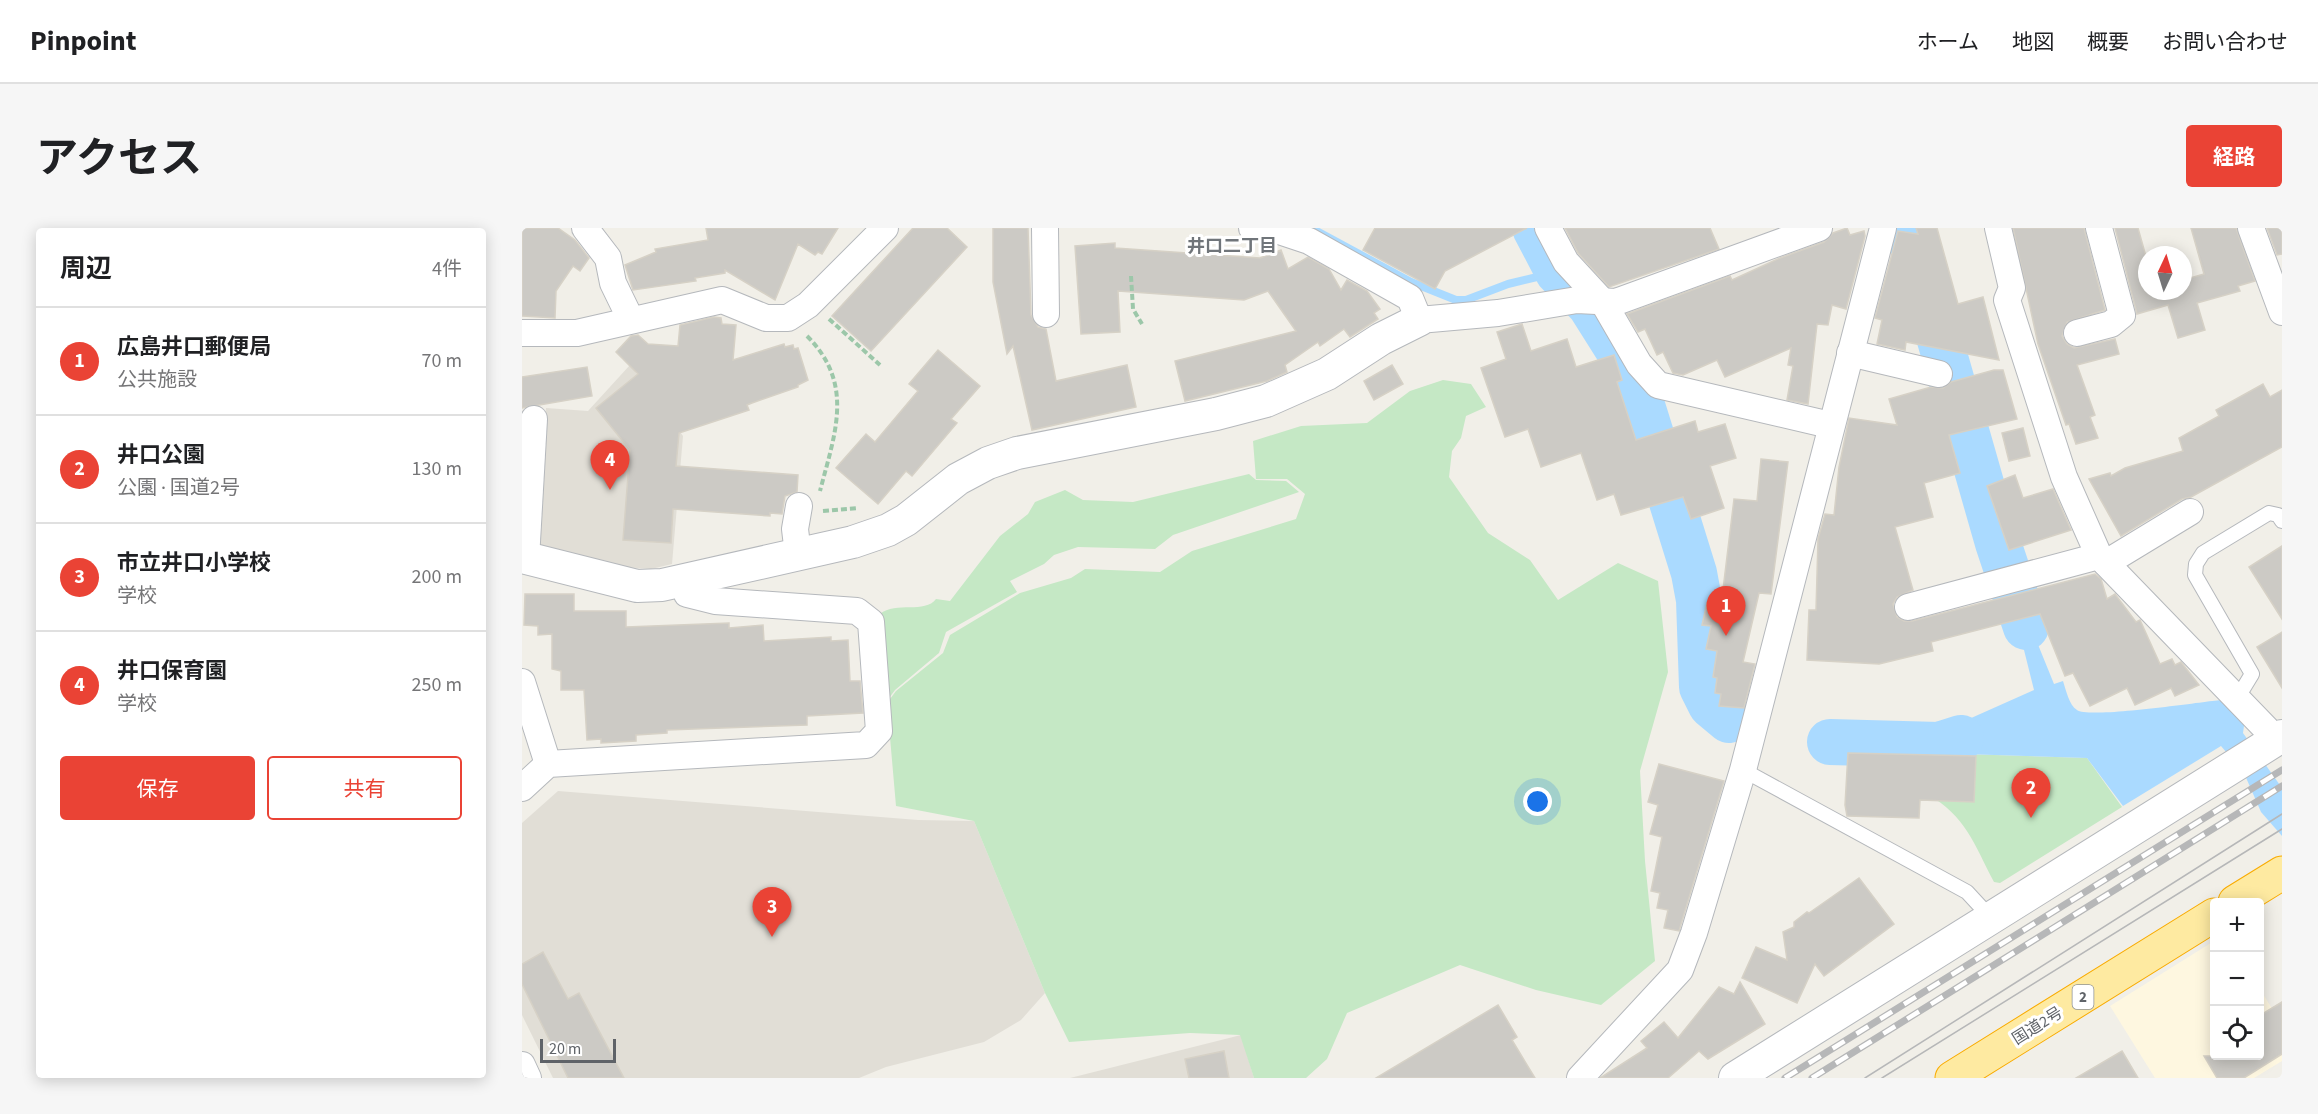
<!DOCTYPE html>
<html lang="ja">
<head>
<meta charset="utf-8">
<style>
  :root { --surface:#fff; --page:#f6f6f6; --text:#202124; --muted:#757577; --line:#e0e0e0; --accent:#ea4335 }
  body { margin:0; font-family:"Source Sans 3","Noto Sans JP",sans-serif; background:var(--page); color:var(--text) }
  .controls { position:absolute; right:18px; bottom:18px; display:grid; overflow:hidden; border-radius:6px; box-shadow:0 3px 15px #0003 }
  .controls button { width:54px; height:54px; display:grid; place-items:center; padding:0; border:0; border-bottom:2px solid var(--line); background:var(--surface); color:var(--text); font:30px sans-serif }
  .compass { position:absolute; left:1616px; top:18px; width:54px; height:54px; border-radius:50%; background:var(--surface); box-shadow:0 3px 15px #0003; rotate:4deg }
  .scale { position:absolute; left:18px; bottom:15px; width:76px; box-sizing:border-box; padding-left:6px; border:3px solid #5f6368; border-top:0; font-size:16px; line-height:21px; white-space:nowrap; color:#5f6368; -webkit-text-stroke:4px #fff; paint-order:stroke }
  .you { position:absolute; left:1016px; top:574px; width:21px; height:21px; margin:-15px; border:4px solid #fff; border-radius:50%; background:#1a73e8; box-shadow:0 0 0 9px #1a73e833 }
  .badge { display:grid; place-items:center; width:39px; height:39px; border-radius:50%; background:var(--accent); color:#fff; font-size:20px; font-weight:700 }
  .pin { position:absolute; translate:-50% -50px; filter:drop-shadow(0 2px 3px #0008) }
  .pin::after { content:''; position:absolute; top:32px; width:21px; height:18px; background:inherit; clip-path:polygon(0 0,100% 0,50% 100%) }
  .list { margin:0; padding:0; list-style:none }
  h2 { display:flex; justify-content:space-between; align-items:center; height:78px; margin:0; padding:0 24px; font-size:26px }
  h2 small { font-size:20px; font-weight:400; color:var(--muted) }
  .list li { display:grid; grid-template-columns:39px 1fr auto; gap:18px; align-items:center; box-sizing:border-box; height:108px; padding:0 24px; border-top:2px solid var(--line) }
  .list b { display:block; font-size:22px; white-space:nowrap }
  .list p { margin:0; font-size:20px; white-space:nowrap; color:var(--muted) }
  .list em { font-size:20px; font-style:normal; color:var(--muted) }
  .actions { display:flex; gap:12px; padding:18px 24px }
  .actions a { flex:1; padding:14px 0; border:2px solid var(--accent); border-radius:6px; text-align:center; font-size:21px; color:var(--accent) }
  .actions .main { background:var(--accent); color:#fff }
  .icon { flex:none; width:33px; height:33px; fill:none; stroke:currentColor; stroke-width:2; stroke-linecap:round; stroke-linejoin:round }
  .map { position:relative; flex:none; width:1760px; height:850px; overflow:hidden; border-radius:6px }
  header { display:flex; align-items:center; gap:36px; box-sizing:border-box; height:84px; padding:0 30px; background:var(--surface); border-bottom:2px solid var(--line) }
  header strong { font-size:28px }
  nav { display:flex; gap:33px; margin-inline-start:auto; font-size:21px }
  .intro { display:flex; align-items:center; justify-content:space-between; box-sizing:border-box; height:144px; padding:0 36px }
  h1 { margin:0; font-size:42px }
  .button { padding:15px 27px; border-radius:6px; background:var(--accent); color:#fff; font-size:21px; font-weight:700 }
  main { display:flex; gap:36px; padding:0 36px }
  aside { flex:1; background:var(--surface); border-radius:6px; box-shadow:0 3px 15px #0003 }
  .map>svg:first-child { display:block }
  .commercial { fill:#fef7e0 }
  .education { fill:#e1ded6 }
  .green { fill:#c5e8c5 }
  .water { fill:#aadaff }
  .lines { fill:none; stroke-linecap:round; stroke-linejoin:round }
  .stream { stroke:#aadaff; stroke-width:8 }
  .river { stroke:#aadaff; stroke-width:46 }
  .building { fill:#cccac5; stroke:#d6d1c6; stroke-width:1.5 }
  .service-casing { stroke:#b5b8bc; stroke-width:16 }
  .minor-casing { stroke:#b5b8bc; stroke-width:28 }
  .tertiary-casing { stroke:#b5b8bc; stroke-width:34 }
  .trunk-casing { stroke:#f9ab00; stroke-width:35 }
  .path { stroke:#9cc7a9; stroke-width:4; stroke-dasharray:6 3; stroke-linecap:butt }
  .service { stroke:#fff; stroke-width:14 }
  .minor { stroke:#fff; stroke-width:26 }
  .tertiary { stroke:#fff; stroke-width:32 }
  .trunk { stroke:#feeaa1; stroke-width:33 }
  .tram { stroke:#b6b7b8; stroke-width:1.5 }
  .rail-casing { stroke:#b6b7b8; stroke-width:7 }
  .rail { stroke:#fff; stroke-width:4.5; stroke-dasharray:14; stroke-linecap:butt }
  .labels { text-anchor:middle; stroke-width:6; stroke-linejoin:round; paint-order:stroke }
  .shield { fill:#fff; stroke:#8f9295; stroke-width:1.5 }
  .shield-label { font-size:15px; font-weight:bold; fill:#5f6368 }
  .street-label { font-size:16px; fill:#5f6368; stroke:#fff }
  .neighbourhood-label { font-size:18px; font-weight:bold; fill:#70757a; stroke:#fff }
</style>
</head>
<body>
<header>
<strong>Pinpoint</strong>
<nav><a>ホーム</a><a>地図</a><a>概要</a><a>お問い合わせ</a></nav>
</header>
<div class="intro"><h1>アクセス</h1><a class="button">経路</a></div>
<main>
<aside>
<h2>周辺<small>4件</small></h2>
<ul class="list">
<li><span class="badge">1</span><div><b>広島井口郵便局</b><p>公共施設</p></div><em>70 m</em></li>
<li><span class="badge">2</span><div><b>井口公園</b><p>公園 · 国道2号</p></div><em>130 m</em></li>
<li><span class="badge">3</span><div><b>市立井口小学校</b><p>学校</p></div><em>200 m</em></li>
<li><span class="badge">4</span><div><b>井口保育園</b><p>学校</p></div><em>250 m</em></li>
</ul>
<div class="actions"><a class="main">保存</a><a>共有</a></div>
</aside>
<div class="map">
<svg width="1760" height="850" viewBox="0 0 1760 850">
  <rect width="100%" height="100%" fill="#f1efe8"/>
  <path class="commercial" d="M1692,713V828H1738V761L1760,797V833L1732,850H1633L1588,778Z"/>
  <g class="education">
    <path d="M108,137L161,208L150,336L129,341L102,339L16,316L24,180L66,183Z"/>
    <path d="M36,563L396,592L452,593L523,765L499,792L462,814L364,839L337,850H31L0,787V595Z"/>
    <path d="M719,807L732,850H548Z"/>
  </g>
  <g class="green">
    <path d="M921,152L949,156L964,179L944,188L939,210L930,223L927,249L966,305L1008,332L1036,372L1096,335L1136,353L1146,444L1118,543L1123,633L1133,733L1079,777L1014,762L938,737L825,785L805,831L784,850H732L718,807L668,805L547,814L523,765L452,593L374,578L365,475L374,463L421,425L428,407L498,365L549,350L563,341L638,344L670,323L774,291L783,266L765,251H734L731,213L779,198L845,195L888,163Z"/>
    <path d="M727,246L734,252L764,253L777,264L651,307L633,321L556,319L532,327L522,336L488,353L495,364L424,404L417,425L373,462L364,474L358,386C374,373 403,386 414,371L428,373L478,308L506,286L513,274L543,262L561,272L611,274Z"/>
    <path d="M1407,525L1565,530L1600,579L1478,655L1472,654C1452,616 1444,588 1405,566Z"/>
  </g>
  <path class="water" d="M1493,360L1532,456L1541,453C1544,462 1547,477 1555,482C1567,491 1678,474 1699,472L1723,491L1721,505L1760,560V608L1739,584L1722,545L1699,518L1601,578L1565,530L1377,524V506L1420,503L1512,462L1487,362Z"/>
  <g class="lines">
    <path class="stream" d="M789,0L889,54L934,72H944L986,56L1036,44"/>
    <g class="river">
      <path d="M1013,0L1036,44L1068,77L1109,142L1172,345L1177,372L1180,459L1189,477L1207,492"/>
      <path d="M1386,0L1476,315L1504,399"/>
      <path d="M1308,514L1417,517L1439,510"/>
    </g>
  </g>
  <g class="building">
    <path d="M0,0H36L53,12L67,30L58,43L51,38L34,63L33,90L0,88Z"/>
    <path d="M184,0H316L300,26L296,24L293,27L276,16L253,72L203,42V45L173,50L174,53L111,62L103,37L134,24L133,21L186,12Z"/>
    <path d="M391,0H425L445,19L349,123L310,88Z"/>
    <path d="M471,0H506L509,87L516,99L524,101L534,153L605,137L614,179L510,202L491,118L485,126L471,54Z"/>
    <path d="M853,0H1005L923,43L913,61L841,22Z"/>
    <path d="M1043,0H1188L1197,21L1087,59L1056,25Z"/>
    <path d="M1325,0L1328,7L1342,3L1343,8L1324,81L1310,77L1306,97L1295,96L1286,176L1265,172L1271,138L1266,137L1269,120L1203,149L1195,132L1161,147L1151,145L1141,124L1135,127L1123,101L1116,104L1105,86L1208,48L1210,52L1258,30L1302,14L1311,5Z"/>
    <path d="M1394,0H1415L1436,76L1461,69L1477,132L1384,114L1383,122L1355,116L1360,92L1353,90L1376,3L1396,6Z"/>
    <path d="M1491,0H1562L1583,82L1545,94L1540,108L1545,116L1552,120L1593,111L1597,126L1555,137L1573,187L1568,189L1576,210L1554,216L1547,196L1544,197L1516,116Z"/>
    <path d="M1593,0H1616L1625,32V63H1661V52L1682,46L1669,0H1714L1733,53L1716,58L1718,63L1675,75L1683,102L1656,110L1646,77L1615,86Z"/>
    <path d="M1745,0H1760V26L1755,27Z"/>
    <path d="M593,15V20L738,30L759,22L766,41L786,29L807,41L819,62L825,52L845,63L858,81L852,85L856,91L828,109L822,101L798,118L796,114L763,137L765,144L745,153L663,173L653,133L774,103L746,63L722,72L596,63L598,104L559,106L553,18Z"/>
    <path d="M192,89L199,90L200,96L214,97L211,132L262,116L263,119L271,117L272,121L276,120L286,152L276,157V159L230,175L225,177L227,182L157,205L154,238L276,247L275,264L263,268L260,286L248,285V288L151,281L149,315L101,312L108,222L74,180L116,146L94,124L109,108L116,107L126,116L156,118L158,97Z"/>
    <path d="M1000,96L1009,123L1045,111L1054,139L1092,127L1100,152L1095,154L1114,212L1173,193L1176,204L1203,196L1214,230L1188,238L1202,280L1169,291L1161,269L1099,287L1092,266L1075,272L1059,225L1019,239L1006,201L983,209L959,140L984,131L975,104Z"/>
    <path d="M416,122L458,158L429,191L435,195L390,248L384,243L356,276L314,240L344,206L353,214L396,163L387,156Z"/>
    <path d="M870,137L881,156L852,172L842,153Z"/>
    <path d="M65,139L70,168L0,180V149Z"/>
    <path d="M1472,142H1481L1495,191L1427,207L1438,245L1402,255L1411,289L1373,299L1391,362L1375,369L1371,376L1375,389L1382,393H1390L1573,346L1579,351L1585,371L1593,366L1614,394L1618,392L1638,436L1650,431L1653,437L1659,434L1677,457L1653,468L1649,460L1613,477L1605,460L1568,478L1551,445L1543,448L1518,386L1409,414L1411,423L1357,436L1285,432L1287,382H1294L1296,311L1303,286L1312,287L1317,239L1327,190L1375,197L1367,171L1409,159L1421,160L1429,154Z"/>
    <path d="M1741,156L1748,169L1760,162V219L1669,269L1660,271L1599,308L1567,251L1588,245L1589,248L1603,240L1661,223L1657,210L1697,188L1694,182Z"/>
    <path d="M1501,200L1508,228L1487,233L1480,205Z"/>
    <path d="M1239,231L1266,234L1249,366L1237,365L1221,434L1233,436L1222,480L1197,478L1199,466L1193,465L1195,450L1191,449L1195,423L1184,421L1189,398L1180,397L1185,375L1199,378L1212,271L1235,273Z"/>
    <path d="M1493,247L1501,270L1531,261L1549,302L1487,322L1465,258Z"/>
    <path d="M1760,318V391L1727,339Z"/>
    <path d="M3,366H52V383H104V399L207,395V400L241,397L242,413L309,409V413L326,412L328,453H338L341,485L285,488V497L145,502V505L114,507V513L79,515V511L65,512L62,462H39V443L30,441V406L16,407V398L2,397Z"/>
    <path d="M1760,404V460L1735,419Z"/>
    <path d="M1326,525L1454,528L1452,574L1398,572L1397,590L1325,588L1323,577Z"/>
    <path d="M1137,536L1202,553L1157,703L1142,700L1146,682L1135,680L1138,665L1129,663L1140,609L1128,606L1136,577L1126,574Z"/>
    <path d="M1337,650L1372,696L1302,748L1293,736L1275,775L1220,750L1234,719L1265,732L1261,704L1272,699V694L1285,684L1287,685Z"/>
    <path d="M21,724L46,771L57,765L102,850H46L0,756V736Z"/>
    <path d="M1218,754L1243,796L1186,831L1177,823L1146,850H1078L1125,820L1119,813L1142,794L1156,810L1197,759L1212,766Z"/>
    <path d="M1760,774V826L1722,850H1695L1682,828H1737V788Z"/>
    <path d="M976,777L995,809L990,812L1013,850H854Z"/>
    <path d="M702,823L707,850H667L663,831Z"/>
    <path d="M1600,823L1616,850H1554Z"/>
  </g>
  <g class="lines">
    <g class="service-casing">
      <g id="service">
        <path d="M1716,469L1730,446L1673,347L1674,336L1681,325L1747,285L1756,287L1760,293"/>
        <path d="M1221,542L1445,664L1469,690"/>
      </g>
    </g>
    <g class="minor-casing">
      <g id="minor">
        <path d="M63,0L86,30L91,55L109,92"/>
        <path d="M523,0L524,86"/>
        <path d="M730,0L754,2L787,13L888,70L897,92L976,85L1055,72L1094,74L1297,0"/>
        <path d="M1026,0L1044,34L1081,74L1117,136L1136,157L1308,197"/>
        <path d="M1476,0L1490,60L1485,72L1542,249L1577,328"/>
        <path d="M1729,0L1760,84"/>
        <path d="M0,105H55L200,72L244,90H266L286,77L363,0"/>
        <path d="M1555,105L1589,96L1600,87L1577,0"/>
        <path d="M1328,125L1417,146"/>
        <path d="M276,326L273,301L277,278"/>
        <path d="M4,331L12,191"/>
        <path d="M1584,335L1668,284"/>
        <path d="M1386,379L1577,328L1754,511"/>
        <path d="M0,454L26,536"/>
        <path d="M0,560L26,536L344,517L357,503L349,394L335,383L193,373L165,366L162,352"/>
        <path d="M0,837L6,850"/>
        <path d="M1058,850L1158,742L1172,705L1221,542L1361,0"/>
      </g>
    </g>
    <g class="tertiary-casing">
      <g id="tertiary">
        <path d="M0,329L115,358L140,357L331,314L366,302L384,292L436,251L466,235L495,225L694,186L744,173L805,146L859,111L897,92"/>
        <path d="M1213,850L1760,508"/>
      </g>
    </g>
    <g class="trunk-casing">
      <g id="trunk">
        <path d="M1713,674L1760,645"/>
        <path d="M1430,850L1692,687"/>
      </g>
    </g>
    <g class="path">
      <path d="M609,48L611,81L620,96"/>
      <path d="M307,91L358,137"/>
      <path d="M285,108C333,156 313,205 298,263"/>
      <path d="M301,283L336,280"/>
    </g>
    <use href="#service" class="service"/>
    <use href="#minor" class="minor"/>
    <use href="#tertiary" class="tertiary"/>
    <use href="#trunk" class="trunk"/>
    <g class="tram">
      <path d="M1343,850L1760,586"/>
      <path d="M1360,850L1760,601"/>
    </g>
    <g class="rail-casing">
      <g id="rail">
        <path d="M1263,850L1760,542"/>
        <path d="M1290,850L1760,558"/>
      </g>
    </g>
    <use href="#rail" class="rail"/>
  </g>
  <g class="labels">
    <rect class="shield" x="1550.5" y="757" width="21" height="24" rx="4.5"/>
    <g class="shield-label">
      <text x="1561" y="774">2</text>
    </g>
    <g class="street-label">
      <text transform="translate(1515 797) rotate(-32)" y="6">国道2号</text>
    </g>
    <g class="neighbourhood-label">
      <text x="710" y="24">井口二丁目</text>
    </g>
  </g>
</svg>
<div class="controls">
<button>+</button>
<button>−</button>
<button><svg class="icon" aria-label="locate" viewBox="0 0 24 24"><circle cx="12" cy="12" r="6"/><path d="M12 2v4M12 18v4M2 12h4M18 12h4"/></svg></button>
</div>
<svg class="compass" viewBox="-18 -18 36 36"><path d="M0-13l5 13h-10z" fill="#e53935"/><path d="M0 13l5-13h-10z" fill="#757577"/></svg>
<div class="scale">20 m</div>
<div class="you"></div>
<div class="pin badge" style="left:1204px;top:408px">1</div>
<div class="pin badge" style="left:1509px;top:590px">2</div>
<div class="pin badge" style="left:250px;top:709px">3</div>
<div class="pin badge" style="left:88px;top:262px">4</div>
</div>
</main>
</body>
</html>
